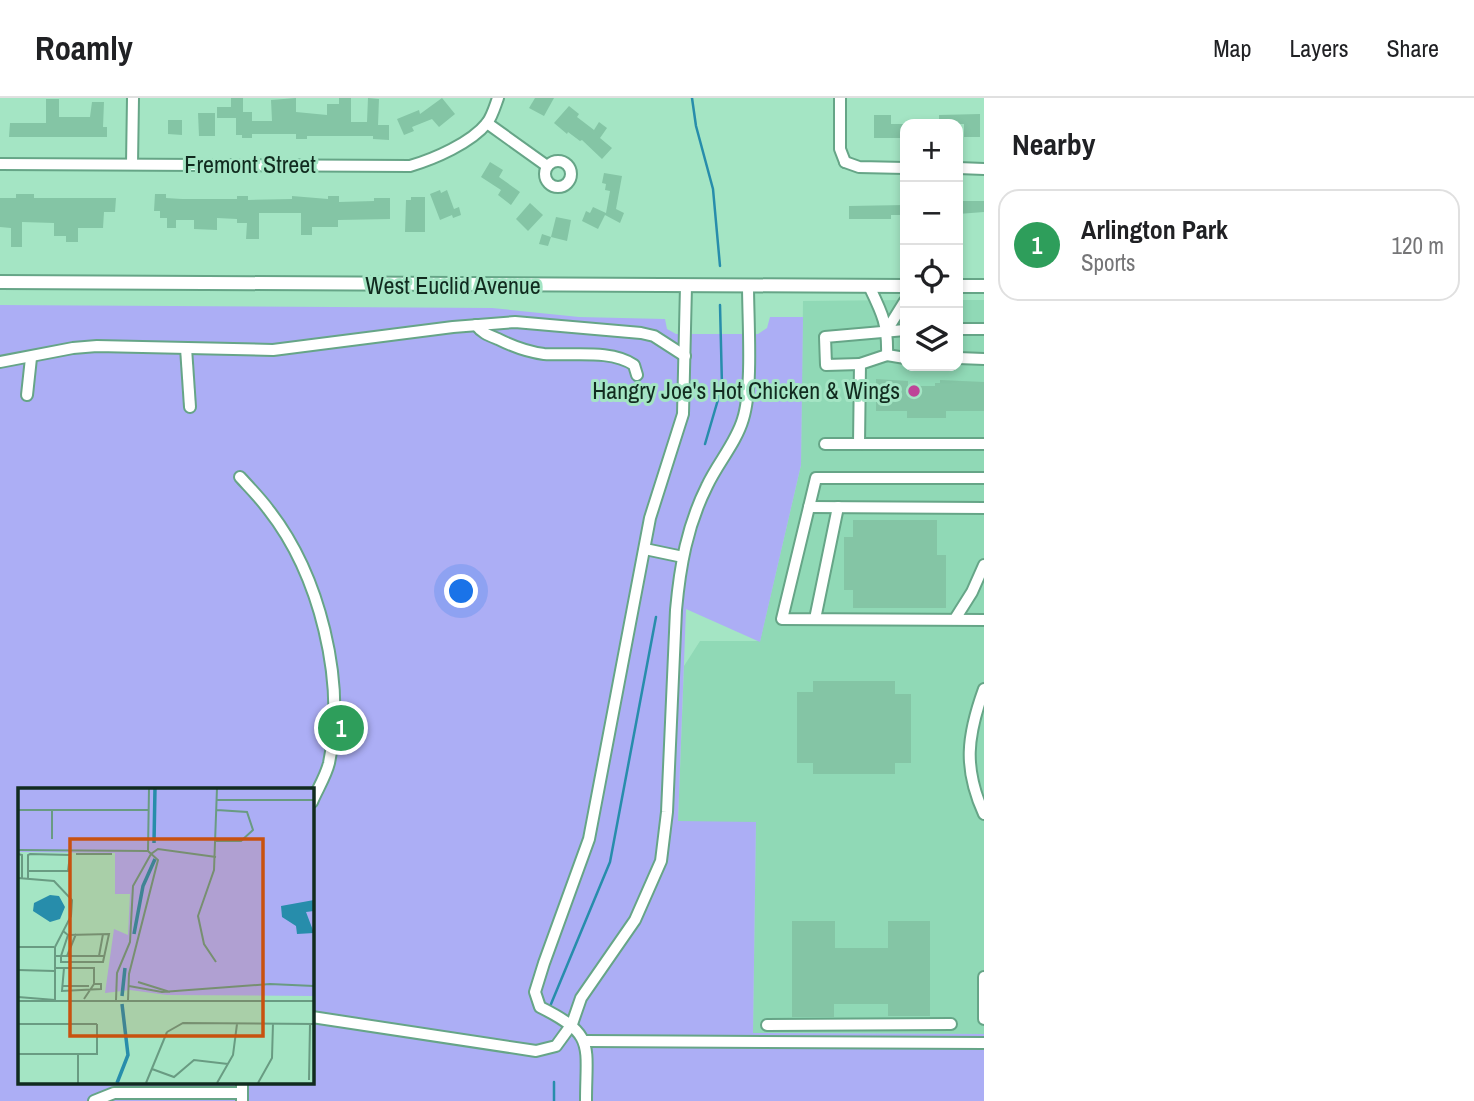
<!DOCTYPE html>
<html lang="en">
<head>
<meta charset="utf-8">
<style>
  :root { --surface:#fff; --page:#f2f2f2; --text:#202124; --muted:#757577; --line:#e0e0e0; --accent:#be4598 }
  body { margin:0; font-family:"Archivo Narrow",sans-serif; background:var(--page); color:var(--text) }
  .controls { position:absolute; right:21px; top:21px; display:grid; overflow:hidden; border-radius:14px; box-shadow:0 4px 10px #0003 }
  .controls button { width:63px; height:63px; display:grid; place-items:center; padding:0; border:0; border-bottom:2px solid var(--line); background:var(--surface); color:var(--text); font:35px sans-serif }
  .you { position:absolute; left:462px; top:494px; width:24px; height:24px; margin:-18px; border:5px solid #fff; border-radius:50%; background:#1a73e8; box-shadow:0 0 0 10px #1a73e833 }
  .badge { display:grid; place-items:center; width:46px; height:46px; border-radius:50%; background:var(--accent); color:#fff; font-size:23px; font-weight:700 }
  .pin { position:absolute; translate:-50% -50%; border:4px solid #fff; box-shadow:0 2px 7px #0006 }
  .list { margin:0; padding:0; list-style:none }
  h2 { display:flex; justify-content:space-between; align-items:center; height:91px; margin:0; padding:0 28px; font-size:30px }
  h2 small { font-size:23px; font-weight:400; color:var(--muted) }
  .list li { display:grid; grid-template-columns:46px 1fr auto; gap:21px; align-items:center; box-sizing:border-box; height:112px; margin:0 14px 14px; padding:0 14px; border:2px solid var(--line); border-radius:21px }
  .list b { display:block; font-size:26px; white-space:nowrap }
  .list p { margin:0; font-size:23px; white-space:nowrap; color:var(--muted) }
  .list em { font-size:23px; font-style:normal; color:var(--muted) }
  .icon { flex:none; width:38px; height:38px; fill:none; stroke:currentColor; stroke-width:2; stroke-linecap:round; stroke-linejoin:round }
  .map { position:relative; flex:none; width:984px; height:1003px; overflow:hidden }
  header { display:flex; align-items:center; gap:42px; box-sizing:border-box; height:98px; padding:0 35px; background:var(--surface); border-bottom:2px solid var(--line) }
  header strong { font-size:33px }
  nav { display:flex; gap:38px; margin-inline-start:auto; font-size:24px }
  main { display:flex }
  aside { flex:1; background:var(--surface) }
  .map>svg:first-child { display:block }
  .built { fill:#90d9b6 }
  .green { fill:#acaef5; fill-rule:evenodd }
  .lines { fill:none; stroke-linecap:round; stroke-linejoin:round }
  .stream { stroke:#278dab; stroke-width:2.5 }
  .building { fill:#84c5a5 }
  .minor-casing { stroke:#66a587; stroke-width:14 }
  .major-casing { stroke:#66a587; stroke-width:16 }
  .minor { stroke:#fff; stroke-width:10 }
  .major { stroke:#fff; stroke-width:12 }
  .poi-dot { fill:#be4598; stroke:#a4e5c4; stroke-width:2.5 }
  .labels { text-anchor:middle; stroke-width:6; stroke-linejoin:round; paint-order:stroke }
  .street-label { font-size:24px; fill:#112b1f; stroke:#a4e5c4 }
  .poi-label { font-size:24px; fill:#112b1f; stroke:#a4e5c4; text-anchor:end }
  .inset-river { fill:none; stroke:#278dab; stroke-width:3.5 }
  .inset-road { fill:none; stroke:#699b82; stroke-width:2 }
  .view { fill:#c8520f; fill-opacity:0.15; stroke:#c8520f; stroke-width:3.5 }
  .inset-edge { fill:none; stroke:#112b1f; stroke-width:3.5 }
</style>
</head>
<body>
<header>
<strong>Roamly</strong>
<nav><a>Map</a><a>Layers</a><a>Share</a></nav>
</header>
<main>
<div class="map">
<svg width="984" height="1003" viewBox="0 0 984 1003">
  <rect width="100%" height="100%" fill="#a4e5c4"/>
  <path class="built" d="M905,202V268H958V202H984V936L753,935L756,725L678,724L684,568L700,543H760L801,367L803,203Z"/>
  <path class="green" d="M0,207L492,210L579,219L665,221L667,231L676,236H758L767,230L770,219H803L801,367L760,544L686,511L678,723L756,724L753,935L984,936V1003H0ZM19,692H312V984H19Z"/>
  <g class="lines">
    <g class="stream">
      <path d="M692,0L696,28L713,91L720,168"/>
      <path d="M705,346L722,288L720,207"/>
      <path d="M551,906L610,764L656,519"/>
      <path d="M554,1003V984"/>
    </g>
  </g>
  <g class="building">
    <path d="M231,0H243V14H252V23H272L271,2L296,0V14L327,17V6H339V0H351V24H367L368,0L379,1L378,27H389V42L373,41V38H307V41H296V36H252V40H242V37H236V20H217V9H231Z"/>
    <path d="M442,0L455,16L439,29L432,21L412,29L414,33L404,37L397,21L419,12L420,16Z"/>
    <path d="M535,0H554L544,18L529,10Z"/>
    <path d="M46,1H59V19H90L92,4H104L103,29H107V39H9L10,25H46Z"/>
    <path d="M569,8L579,16L577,19L594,32L599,24L607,30L600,40L612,50L602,61L582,42L580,43L568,34L567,36L554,25Z"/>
    <path d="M198,15H215V38H199Z"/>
    <path d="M980,16V39H964V26H939V17Z"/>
    <path d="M874,17H891V26H905V40H874Z"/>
    <path d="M168,22H182V37L168,36Z"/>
    <path d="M490,64L503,72L499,79L520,94L511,107L498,97L501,92L481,79Z"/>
    <path d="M604,75L622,78L616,111L624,115L620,125L605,117L606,115L598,131L582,123L586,113L590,115L593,109L606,115L610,93L605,92L606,86L602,85Z"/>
    <path d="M440,92L441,95L447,92L454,111L459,109L461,117L453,120L452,117L440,122L430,96Z"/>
    <path d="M16,96H34V100H116L115,114H104L103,130H78V144H66V138H54V125L22,124V149H11V130L0,129V100H16Z"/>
    <path d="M155,96H166V100L182,101H237V98H248V102L292,101V98L328,101V98H339V104L374,103V100H390V121L338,122V129H312V137H301V115H259V141H246L247,125H237V121L217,120V132L194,131V122H176V130H167V120H160V113H154Z"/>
    <path d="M411,99H425V134H405L406,102H411Z"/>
    <path d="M958,103H984V114L958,116Z"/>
    <path d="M530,105L543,117L528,133L516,121Z"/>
    <path d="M905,107V117H891V121H849V108Z"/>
    <path d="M556,119L571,122L567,143L551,139L548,148L539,146L542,136L551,139Z"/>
    <path d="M876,281L908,283V288H935V285H940V282L984,284V313H946V320H907V313H876Z"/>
    <path d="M853,422H937V457H946V510H853V492H844V439H853Z"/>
    <path d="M813,583H895V596H911V665H895V676H813V665H797V594H813Z"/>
    <path d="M792,823H835V850H888V823H930V918H888V906H834V919H792Z"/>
  </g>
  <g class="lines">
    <g class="minor-casing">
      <g id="minor">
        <path d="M840,0V51L845,64"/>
        <path d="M487,25L547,68"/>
        <circle cx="558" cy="76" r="13"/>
        <path d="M845,64L859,69L905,70"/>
        <path d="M0,66L410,68C434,61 471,45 487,25C492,19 495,8 498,0"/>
        <path d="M132,66L133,0"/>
        <path d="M958,70L984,71"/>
        <path d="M869,188C882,215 888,226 887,257L860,266L859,346H984"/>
        <path d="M476,227C482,235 488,237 498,241C512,248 528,254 544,256C572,258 611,251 634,267L637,277"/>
        <path d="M958,231H984"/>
        <path d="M887,232L905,203"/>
        <path d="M186,250L190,309"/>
        <path d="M887,257L905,260"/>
        <path d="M958,260L984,261"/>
        <path d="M0,264L73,250L97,248L273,252L453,229L515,224L641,235L654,238L685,258"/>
        <path d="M860,266L826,267L825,239L905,232"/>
        <path d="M27,297L31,260"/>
        <path d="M825,346H859"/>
        <path d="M240,379C249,389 260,400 268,411C320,477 346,583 329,665C326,678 317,692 312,704"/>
        <path d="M984,380H816L782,521L984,522"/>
        <path d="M809,409L984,410"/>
        <path d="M645,451L683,459"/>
        <path d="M815,521L838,409"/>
        <path d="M955,521L972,494L984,467"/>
        <path d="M984,591C967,638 963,670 984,716"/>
        <path d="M984,879V921"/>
        <path d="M312,919L536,953L556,948L572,926L581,900L635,822L661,763L667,714L676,512C680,468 687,428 707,388C717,366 736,345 743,321C753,289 748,223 748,187"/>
        <path d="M767,927L951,926"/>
        <path d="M586,943L984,945"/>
        <path d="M94,1003L114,995H242"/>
        <path d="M242,1003V984"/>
        <path d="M586,1003C586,946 596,937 540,909L535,894L544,865L589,741L650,420L683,316L686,188"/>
      </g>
    </g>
    <g class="major-casing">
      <g id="major">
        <path d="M0,184L905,188"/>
        <path d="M958,188H984"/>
      </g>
    </g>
    <use href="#minor" class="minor"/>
    <use href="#major" class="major"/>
  </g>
  <circle class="poi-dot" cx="914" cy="293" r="7"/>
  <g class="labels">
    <g class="street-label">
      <text x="250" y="75">Fremont Street</text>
      <text x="453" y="196">West Euclid Avenue</text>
    </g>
    <g class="poi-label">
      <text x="900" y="301">Hangry Joe's Hot Chicken &amp; Wings</text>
    </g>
  </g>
  <g transform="translate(18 690)">
    <rect width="296" height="296" fill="#a4e5c4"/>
    <path d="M0,0H296V208L149,207L112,202L87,205L96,141L110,147L112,106H97V65L0,64Z" fill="#acaef5"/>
    <path d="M32,107L41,108L47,119L42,131L32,134L15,123L16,115ZM296,112V123L288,124L296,145L279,146L278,138L264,129L263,118Z" fill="#278dab"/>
    <path class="inset-river" d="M136,55L137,0M116,146L125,98L137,71M104,208L107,180M99,295L110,267L104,216"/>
    <path class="inset-road" d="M198,12H296M0,22H130M34,22V51M198,53H223L235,42L229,24L199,22M0,62L130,63M0,66L4,67V90M58,66H94M10,83H50L52,67L12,66L10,67V90M0,90L36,93L54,112L53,128L37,159V212M0,159H36M37,168H43L50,147L45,143M43,168V174H85L91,146L50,147M43,168H86M49,168L58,146M81,168L85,146M198,174L186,156L180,128L196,82L199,0M36,180H76V196L66,211M46,180L44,203L83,201V196H76M0,182L36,183M120,194L152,204M44,198H71M111,198L144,204L252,196L296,198M0,209L37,212M98,212L99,185L112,154L115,98L133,66L140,61L198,69M110,212L111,186L140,72L130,63L131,0M0,213H296M0,236H79M149,244L165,235L296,236M0,254V285M0,266H79V236M134,281L156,289L176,272L210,276M291,292L292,236M60,295V267M128,295L149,244M199,295L215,267L219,236M240,295L254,270L255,235"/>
    <path class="view" d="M52,51H245V248H52Z"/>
    <rect width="296" height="296" class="inset-edge"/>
  </g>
</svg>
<div class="controls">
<button>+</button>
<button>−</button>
<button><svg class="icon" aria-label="locate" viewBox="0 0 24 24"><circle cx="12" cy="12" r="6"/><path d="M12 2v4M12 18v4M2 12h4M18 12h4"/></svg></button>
<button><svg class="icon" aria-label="layers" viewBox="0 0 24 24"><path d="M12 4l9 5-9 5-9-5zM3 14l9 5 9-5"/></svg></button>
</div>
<div class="you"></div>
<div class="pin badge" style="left:341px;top:630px;background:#2e9e5b">1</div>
</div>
<aside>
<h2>Nearby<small></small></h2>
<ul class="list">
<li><span class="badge" style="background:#2e9e5b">1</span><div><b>Arlington Park</b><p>Sports</p></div><em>120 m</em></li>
</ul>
</aside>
</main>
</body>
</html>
